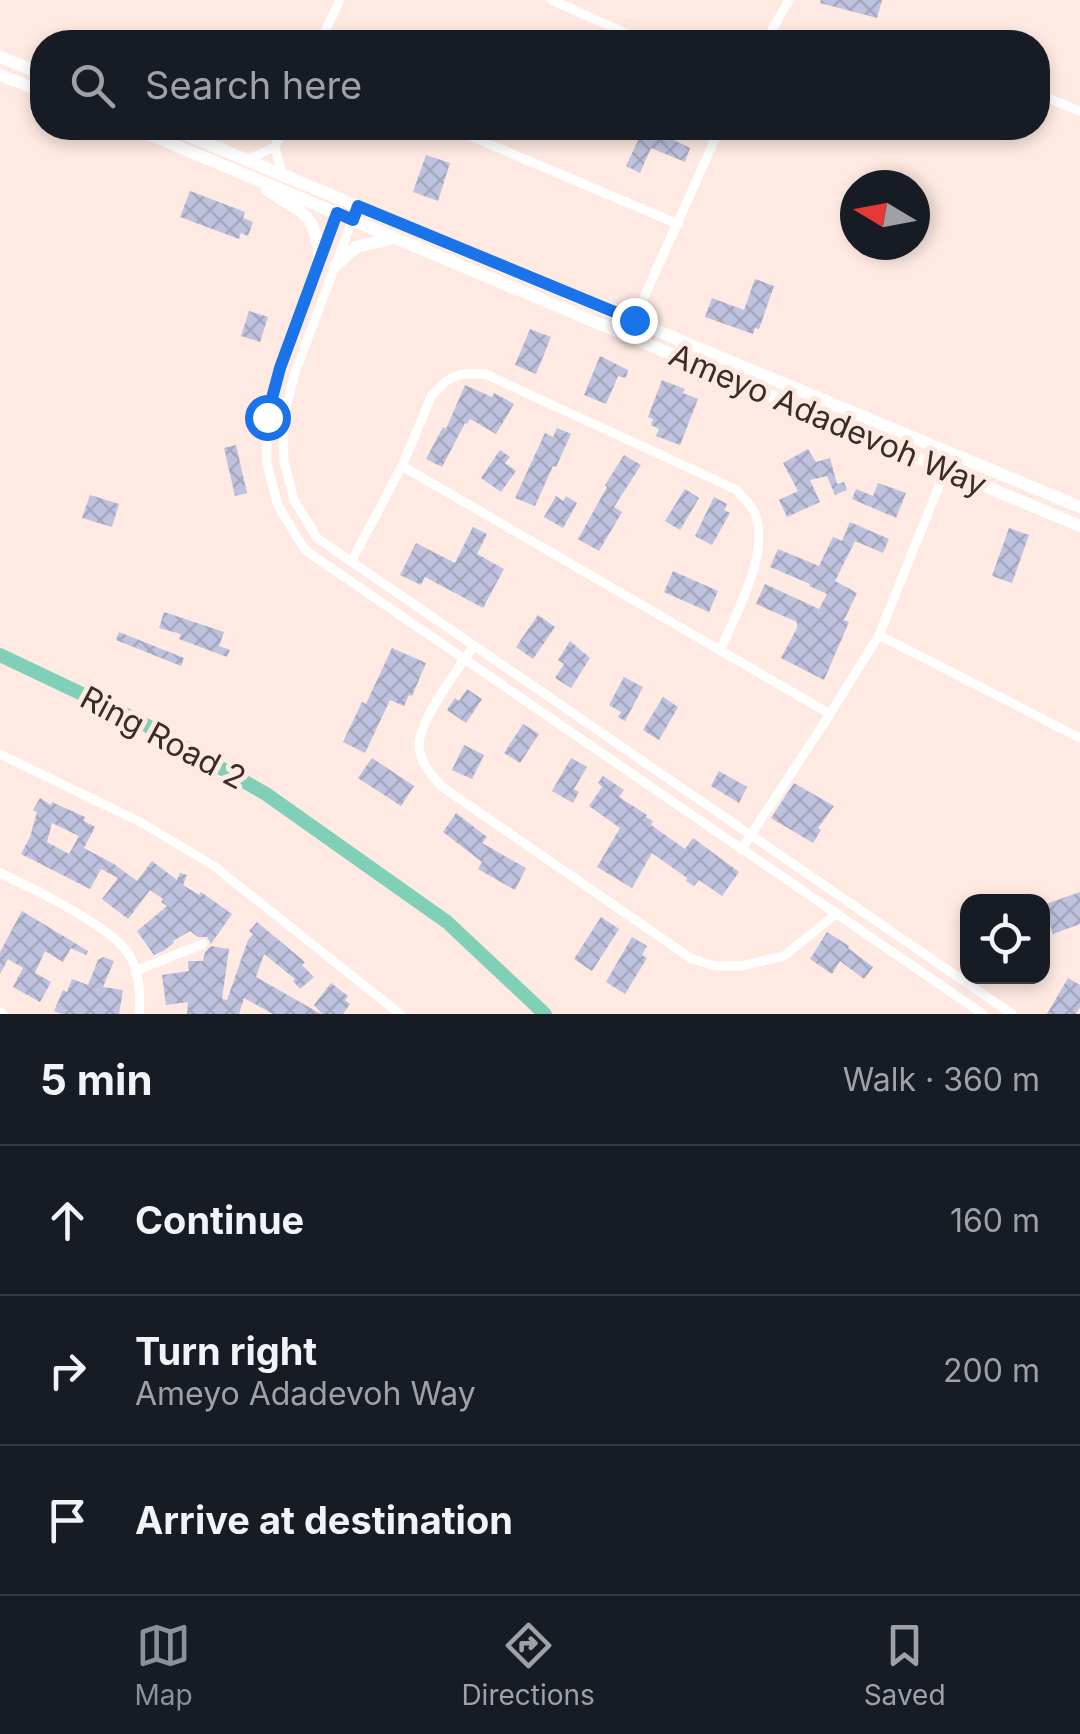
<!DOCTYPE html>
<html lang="en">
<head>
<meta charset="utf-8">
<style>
  :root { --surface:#171b24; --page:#242831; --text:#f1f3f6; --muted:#9ea1a6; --line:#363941; --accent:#8c9099 }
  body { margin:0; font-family:Inter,sans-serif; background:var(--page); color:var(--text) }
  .controls { position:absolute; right:30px; bottom:30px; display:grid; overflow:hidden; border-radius:20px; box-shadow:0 5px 15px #0003 }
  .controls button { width:90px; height:90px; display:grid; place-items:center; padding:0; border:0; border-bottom:2px solid var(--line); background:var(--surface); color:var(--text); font:50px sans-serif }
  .compass { position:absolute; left:840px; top:170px; width:90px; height:90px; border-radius:50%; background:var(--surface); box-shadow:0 5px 15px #0003; rotate:280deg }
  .stop { position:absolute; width:30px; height:30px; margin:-22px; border:8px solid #1a73e8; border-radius:50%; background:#fff }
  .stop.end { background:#1a73e8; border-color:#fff; box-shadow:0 2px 10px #0008 }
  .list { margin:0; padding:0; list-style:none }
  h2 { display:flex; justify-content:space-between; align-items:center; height:130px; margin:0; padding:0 40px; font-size:42px }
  h2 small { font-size:32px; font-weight:400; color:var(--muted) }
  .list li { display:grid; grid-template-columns:65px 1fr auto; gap:30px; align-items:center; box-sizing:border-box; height:150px; padding:0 40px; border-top:2px solid var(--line) }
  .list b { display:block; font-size:38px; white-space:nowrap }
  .list p { margin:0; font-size:32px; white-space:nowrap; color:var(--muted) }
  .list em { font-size:32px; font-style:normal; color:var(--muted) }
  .icon { flex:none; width:55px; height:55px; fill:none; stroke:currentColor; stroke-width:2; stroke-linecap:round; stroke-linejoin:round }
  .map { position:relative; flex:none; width:1080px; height:1014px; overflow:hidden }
  .search { position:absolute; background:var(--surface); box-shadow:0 5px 15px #0003; left:30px; right:30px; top:30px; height:110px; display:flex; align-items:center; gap:25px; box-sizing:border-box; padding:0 35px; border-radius:40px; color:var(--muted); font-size:38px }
  .sheet { height:580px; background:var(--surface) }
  nav { display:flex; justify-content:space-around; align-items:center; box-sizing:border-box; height:140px; border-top:2px solid var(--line); background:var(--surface); font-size:28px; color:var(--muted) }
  nav a { display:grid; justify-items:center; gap:5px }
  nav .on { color:var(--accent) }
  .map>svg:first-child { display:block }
  .building { fill:url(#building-cross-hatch); fill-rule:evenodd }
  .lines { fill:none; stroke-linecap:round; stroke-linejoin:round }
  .street { stroke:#fff; stroke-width:9 }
  .secondary { stroke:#fff; stroke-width:12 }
  .primary { stroke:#7fd0b6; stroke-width:14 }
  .route { stroke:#1a73e8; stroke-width:12 }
  .labels { text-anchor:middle; stroke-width:10; stroke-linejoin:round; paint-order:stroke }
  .street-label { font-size:32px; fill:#392d28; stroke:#feeae2 }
</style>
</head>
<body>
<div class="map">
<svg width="1080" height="1014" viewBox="0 0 1080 1014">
  <defs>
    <pattern id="building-cross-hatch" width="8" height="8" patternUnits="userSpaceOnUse" patternTransform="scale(2.5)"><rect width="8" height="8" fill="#bfc2de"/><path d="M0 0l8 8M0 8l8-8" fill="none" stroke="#a5a7be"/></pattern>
  </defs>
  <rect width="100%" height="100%" fill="#feeae2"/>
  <g class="building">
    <path d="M821,0H882L877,18L820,3Z"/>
    <path d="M644,128H649L690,148L685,162L651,148L640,173L626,166Z"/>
    <path d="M426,155L450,163L438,201L413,192Z"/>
    <path d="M190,191L245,212L243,218L253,222L248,236L241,233L239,239L180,217Z"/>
    <path d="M755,279L774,286L759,329L755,328L753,334L705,317L712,298L744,310Z"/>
    <path d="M249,311L268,317L260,342L241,336Z"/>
    <path d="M530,329L551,337L536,374L515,365Z"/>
    <path d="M600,356L628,370L626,378L618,376L606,404L584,395Z"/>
    <path d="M662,380L685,389L683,393L698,399L680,445L656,436L659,429L651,425L653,419L648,417Z"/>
    <path d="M465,385L492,397L494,393L514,404L496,434L470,419L467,424L465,423L442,467L426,459L443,427L446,429Z"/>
    <path d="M557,428L571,434L556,467L553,466L535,506L515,498L545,433L553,437Z"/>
    <path d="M236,445L247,493L235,496L224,448Z"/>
    <path d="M808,449L816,462L830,458L837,484L844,482L847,490L835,495L827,476L810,480L820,502L787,517L779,500L798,491L783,463Z"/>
    <path d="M500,450L510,457L505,463L516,471L501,492L481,478Z"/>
    <path d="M624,455L641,465L614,507L622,512L599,551L578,539L607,487L605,485Z"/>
    <path d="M878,483L906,493L896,518L852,499L856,489L873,496Z"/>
    <path d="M685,489L699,498L680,530L665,521Z"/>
    <path d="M90,495L119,504L112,527L82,518Z"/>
    <path d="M556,496L563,501L566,496L577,503L563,528L544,517Z"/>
    <path d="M714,497L727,504L724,510L730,513L712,545L695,536Z"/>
    <path d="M850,522L889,539L883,553L855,541L835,581L857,593L844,620L849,622L824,680L781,658L797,628V622L756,604L765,584L819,609L827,594L809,586L810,584L770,567L778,549L819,566L833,537L842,541Z"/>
    <path d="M473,527L487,534L477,554L504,569L483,608L425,577L421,585L400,575L416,543L455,563Z"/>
    <path d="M1009,528L1029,535L1012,583L992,576Z"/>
    <path d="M673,571L718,591L709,612L664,592Z"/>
    <path d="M164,612L224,632L219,646L230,650L227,657L179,639L181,634L159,628Z"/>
    <path d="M538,615L555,627L533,659L516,647Z"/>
    <path d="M119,632L184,658L181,666L116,640Z"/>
    <path d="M570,641L590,658L571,688L555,678L564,664L558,660Z"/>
    <path d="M392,648L426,663L412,696L409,695L404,706L390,700L365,753L343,742L362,702L366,704Z"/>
    <path d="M624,677L643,687L625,721L618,717L621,712L609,705Z"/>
    <path d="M467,689L482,699L466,723L447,710L455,698L459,701Z"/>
    <path d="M663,697L678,707L659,740L643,730Z"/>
    <path d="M523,724L539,734L520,763L504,753Z"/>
    <path d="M464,745L484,755L472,779L452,770Z"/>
    <path d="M372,758L414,786L401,806L358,778Z"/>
    <path d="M571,758L587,767L574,789L579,792L573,803L552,791Z"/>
    <path d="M719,771L747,787L739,803L711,786Z"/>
    <path d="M603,776L624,790L619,797L647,815L646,817L653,821L651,825L685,849L693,838L739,872L722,896L699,880L694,886L686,881L687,878L652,853L632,888L597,867L620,828L589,806L602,787L598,783Z"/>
    <path d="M794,783L834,806L818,828L821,830L813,843L771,818Z"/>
    <path d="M40,798L51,805L52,802L85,817L84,821L95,827L84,848L114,864L137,881L152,861L177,880L180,873L187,875L183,885L199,895L201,892L232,914L211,944L207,937H198L190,931L173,941L174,943L163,951L154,955L137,931L167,906L161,902L163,899L150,890L128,919L102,899L118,878L101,869L90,889L21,854L30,837L37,812L33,810ZM52,823L79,836L69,854L47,842Z"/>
    <path d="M456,813L487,837L482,843L526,868L515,890L478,869L482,862L443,832Z"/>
    <path d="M1080,892V924L1053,934L1043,905Z"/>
    <path d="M22,911L88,951L86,955L71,948L63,962L45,951L35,973L51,982L40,1002L13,987L23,968L8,959L0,974V952Z"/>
    <path d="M601,917L619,929L592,971L574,959Z"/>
    <path d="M257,922L305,962L302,965L314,977L300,989L293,981L295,979L264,954L256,977L321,1014H273L244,998L239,1014H187L188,1002L166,1005L162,975L189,971L188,961H203L205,952L211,946L229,949L222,999L227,1000L248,940L253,934L249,931Z"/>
    <path d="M827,932L849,946L848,948L873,967L864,979L840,961L832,974L810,959Z"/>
    <path d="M632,937L647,946L642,955L647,958L625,994L606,982Z"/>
    <path d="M103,957L114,961L103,987L123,990L119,1014H61L54,1011L63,990L67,992L72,979L88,985L98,960Z"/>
    <path d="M1068,978L1080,985V1007L1076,1014H1047Z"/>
    <path d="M331,983L348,996L345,1000L350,1004L343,1014H322L314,1005Z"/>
  </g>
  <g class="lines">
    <g class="street">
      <path d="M551,0L646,42"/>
      <path d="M320,42L340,0"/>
      <path d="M765,42L789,0"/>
      <path d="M788,42C813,34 841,38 865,42"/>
      <path d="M1038,94L1080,111"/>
      <path d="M451,128L678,224"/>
      <path d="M247,160L275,147"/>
      <path d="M282,174L275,147L283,128"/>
      <path d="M338,211L280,367L267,417V464L278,506L305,550L983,1014"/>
      <path d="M353,218L295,373L283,419L284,461L294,500L317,538L1012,1014"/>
      <path d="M632,324L720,128"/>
      <path d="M402,466L830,714"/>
      <path d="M351,562L402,466L432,395L446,381L461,374H485L737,490C741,496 748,502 752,508C775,547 735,614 720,651"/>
      <path d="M879,635L1080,738"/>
      <path d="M473,647C458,668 420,720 419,744C419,761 431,774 441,786L692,959L716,966H741L784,956L837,913"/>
      <path d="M0,754L142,823L214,866L400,1014"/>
      <path d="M741,850L830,714L879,635L947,466"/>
      <path d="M0,873C32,888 109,925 128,953C139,969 141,995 139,1014"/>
      <path d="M135,971L203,944"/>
      <path d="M0,1012L3,1014"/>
    </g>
    <g class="secondary">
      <path d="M0,57L42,74"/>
      <path d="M0,75L42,91"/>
      <path d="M134,128L1080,526"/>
      <path d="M170,128L1080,507"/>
      <path d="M267,190C303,213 316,213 320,260"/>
      <path d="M335,266L356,247L395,238"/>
    </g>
    <path class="primary" d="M0,655L139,721L266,794L447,922L545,1014"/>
  </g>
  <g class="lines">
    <path class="route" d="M267,417L280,368L337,213L353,220L358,206L634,320"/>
  </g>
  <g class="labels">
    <g class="street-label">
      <text transform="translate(828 420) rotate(23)" y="11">Ameyo Adadevoh Way</text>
      <text transform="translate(163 738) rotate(28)" y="11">Ring Road 2</text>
    </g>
  </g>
</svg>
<div class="controls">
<button><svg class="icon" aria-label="locate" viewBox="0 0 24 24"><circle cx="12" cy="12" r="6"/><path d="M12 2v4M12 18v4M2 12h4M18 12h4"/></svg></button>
</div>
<svg class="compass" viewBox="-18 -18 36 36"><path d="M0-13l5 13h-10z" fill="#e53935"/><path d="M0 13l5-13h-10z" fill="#9ea1a6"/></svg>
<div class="stop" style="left:267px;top:417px"></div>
<div class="stop end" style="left:634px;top:320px"></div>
<div class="search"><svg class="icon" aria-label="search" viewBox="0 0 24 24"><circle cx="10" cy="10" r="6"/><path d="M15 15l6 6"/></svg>Search here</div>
</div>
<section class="sheet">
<h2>5 min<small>Walk · 360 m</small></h2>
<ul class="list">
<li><svg class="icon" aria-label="ahead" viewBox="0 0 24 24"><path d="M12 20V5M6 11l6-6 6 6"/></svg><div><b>Continue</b></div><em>160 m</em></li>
<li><svg class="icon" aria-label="right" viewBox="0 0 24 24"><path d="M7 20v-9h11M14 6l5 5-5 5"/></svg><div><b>Turn right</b><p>Ameyo Adadevoh Way</p></div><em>200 m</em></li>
<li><svg class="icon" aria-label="arrive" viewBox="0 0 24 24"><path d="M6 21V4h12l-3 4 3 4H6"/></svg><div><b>Arrive at destination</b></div></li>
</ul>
</section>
<nav>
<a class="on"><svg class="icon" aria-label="map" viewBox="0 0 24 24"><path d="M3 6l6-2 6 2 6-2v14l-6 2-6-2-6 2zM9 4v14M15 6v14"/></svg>Map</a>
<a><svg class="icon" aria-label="directions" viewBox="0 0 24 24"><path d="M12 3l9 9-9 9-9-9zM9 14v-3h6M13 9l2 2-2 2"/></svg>Directions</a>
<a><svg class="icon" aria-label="saved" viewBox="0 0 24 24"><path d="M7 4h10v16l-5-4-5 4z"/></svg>Saved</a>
</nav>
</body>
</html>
